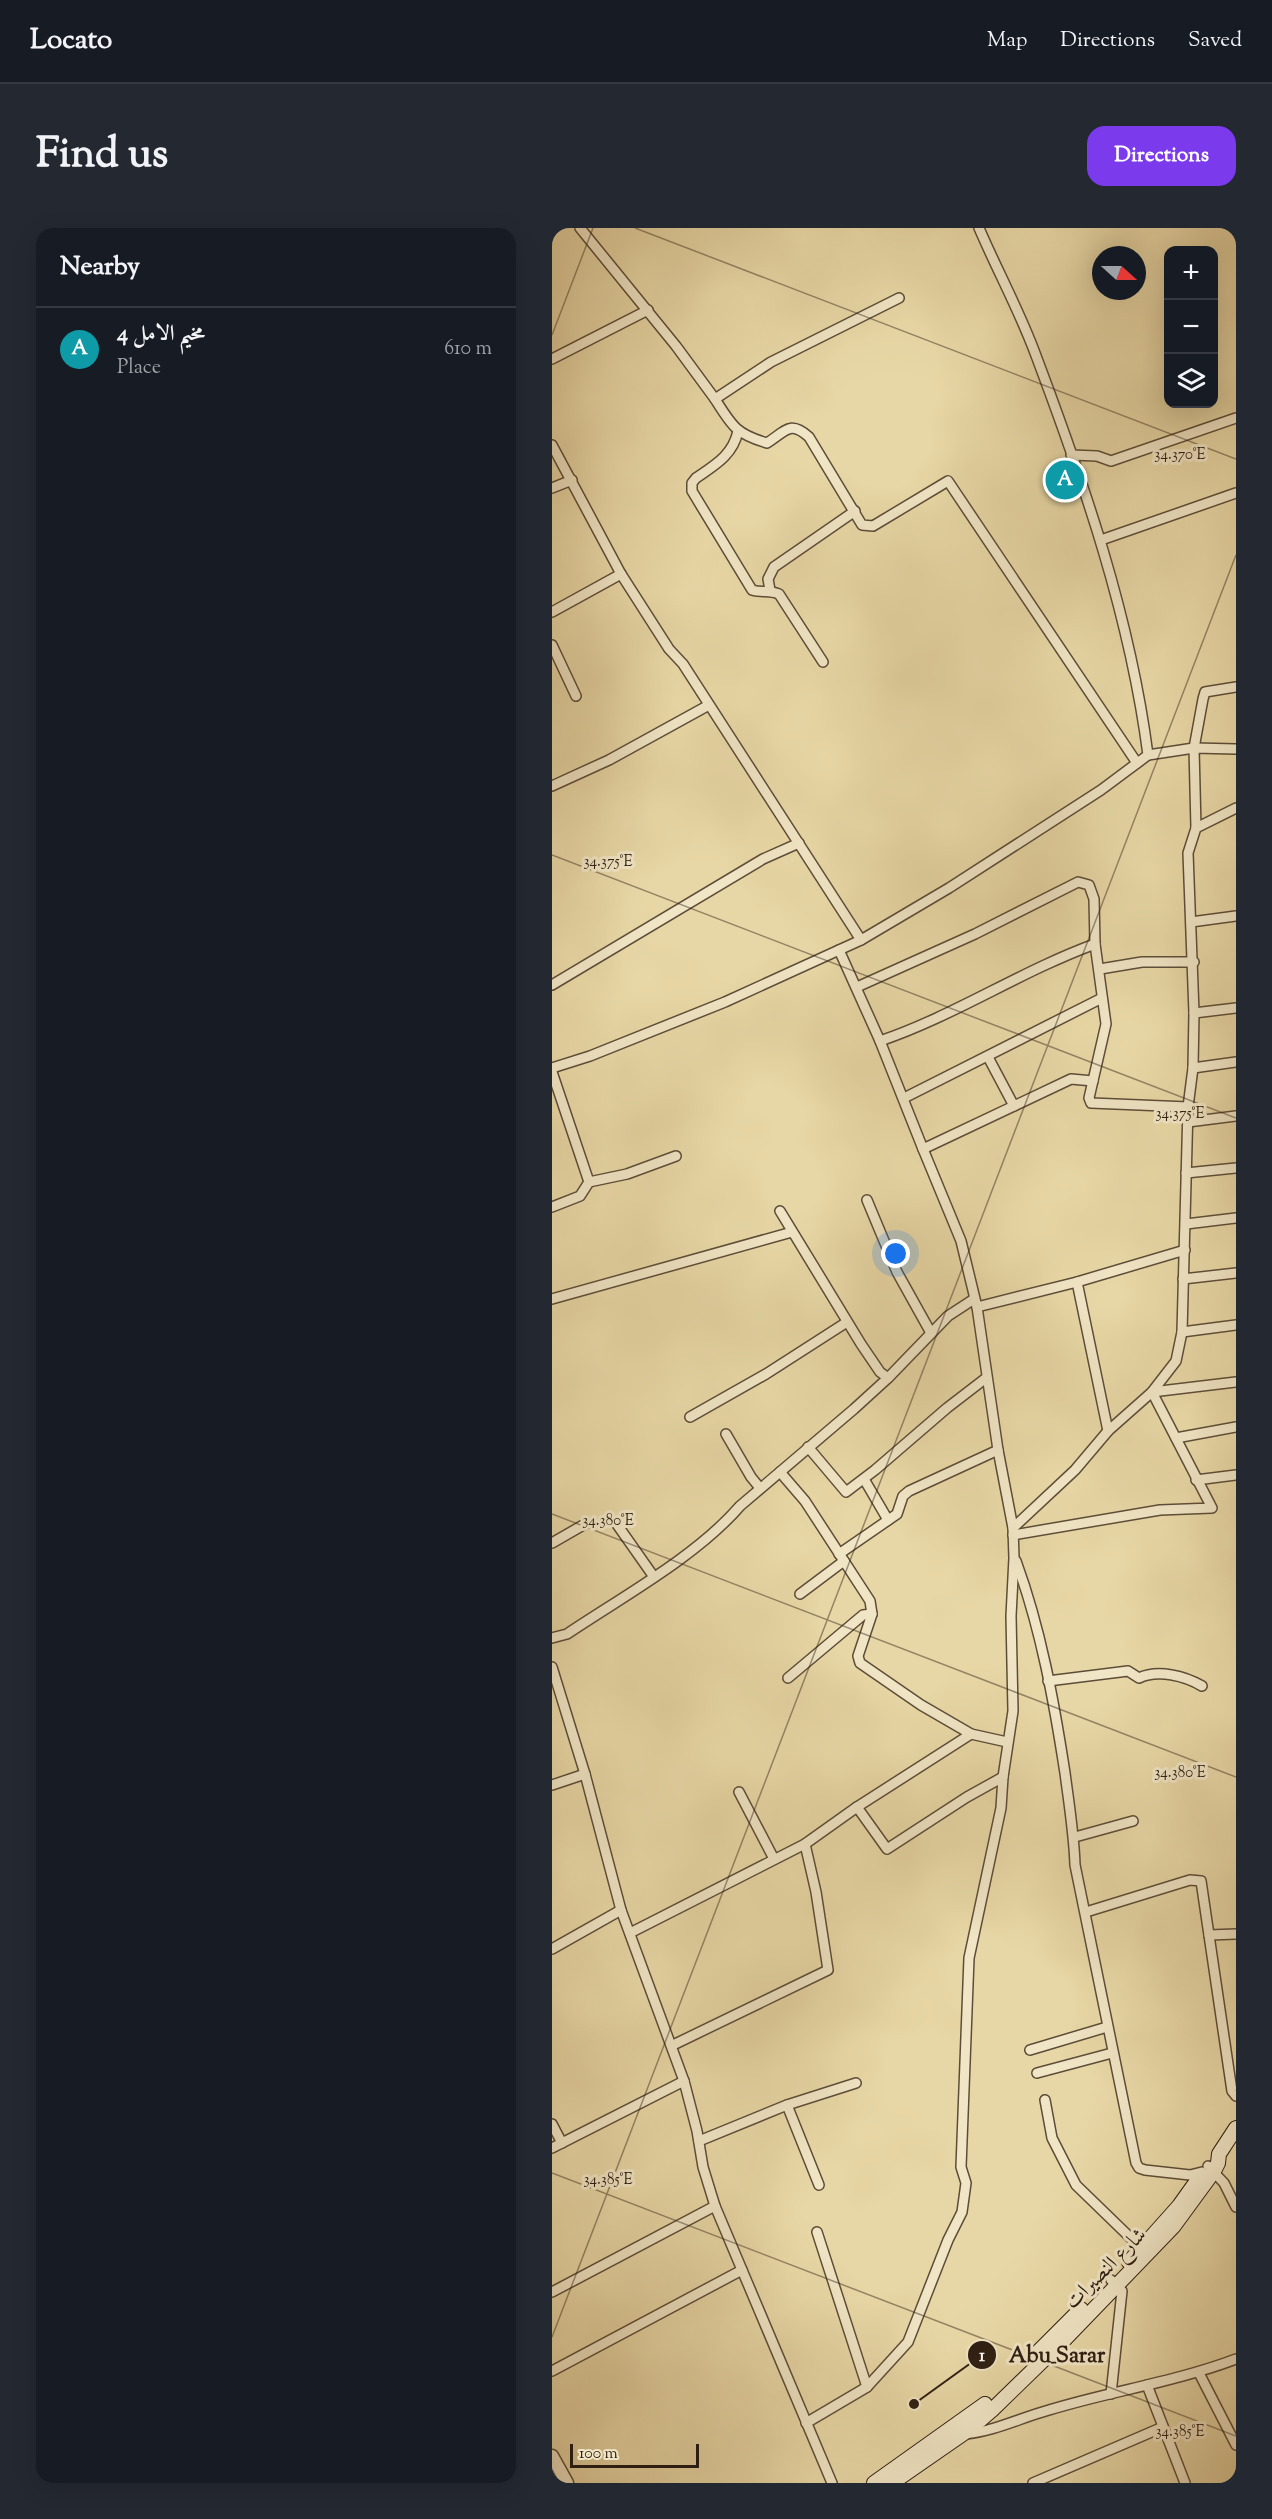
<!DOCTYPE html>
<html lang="en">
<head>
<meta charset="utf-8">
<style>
  :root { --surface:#171b24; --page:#242831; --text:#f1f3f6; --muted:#9ea1a6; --line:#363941; --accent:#7c3aed }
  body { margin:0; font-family:"Sorts Mill Goudy",Amiri,serif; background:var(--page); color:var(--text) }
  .controls { position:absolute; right:18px; top:18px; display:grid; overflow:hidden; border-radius:12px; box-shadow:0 6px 24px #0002 }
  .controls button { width:54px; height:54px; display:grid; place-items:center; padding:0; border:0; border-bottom:2px solid var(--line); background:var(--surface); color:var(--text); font:30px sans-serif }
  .compass { position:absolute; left:540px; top:18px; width:54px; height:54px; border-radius:50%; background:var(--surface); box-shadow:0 6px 24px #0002; rotate:111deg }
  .scale { position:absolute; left:18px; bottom:15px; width:129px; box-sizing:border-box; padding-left:6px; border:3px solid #2f1f13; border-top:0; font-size:16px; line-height:21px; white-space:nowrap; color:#2f1f13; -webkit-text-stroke:4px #f0e5c5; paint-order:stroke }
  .you { position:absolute; left:344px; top:1026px; width:21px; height:21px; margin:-15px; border:4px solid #fff; border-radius:50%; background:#1a73e8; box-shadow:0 0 0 9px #1a73e833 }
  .badge { display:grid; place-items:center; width:39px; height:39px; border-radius:50%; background:var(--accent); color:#fff; font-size:20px; font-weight:700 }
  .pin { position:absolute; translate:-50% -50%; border:3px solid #fff; box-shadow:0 2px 6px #0006 }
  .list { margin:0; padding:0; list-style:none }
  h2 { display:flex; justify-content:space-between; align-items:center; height:78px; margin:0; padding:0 24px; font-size:26px }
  h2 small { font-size:20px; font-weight:400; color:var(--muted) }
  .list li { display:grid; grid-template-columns:39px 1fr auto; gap:18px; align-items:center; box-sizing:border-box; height:84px; padding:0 24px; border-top:2px solid var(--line) }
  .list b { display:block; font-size:22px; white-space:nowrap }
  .list p { margin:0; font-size:20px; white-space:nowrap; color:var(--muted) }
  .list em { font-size:20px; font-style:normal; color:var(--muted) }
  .icon { flex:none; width:33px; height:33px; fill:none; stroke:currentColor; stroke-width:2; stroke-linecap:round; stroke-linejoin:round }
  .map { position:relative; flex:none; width:684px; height:2255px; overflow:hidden; border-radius:18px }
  header { display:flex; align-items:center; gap:36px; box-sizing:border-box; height:84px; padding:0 30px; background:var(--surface); border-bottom:2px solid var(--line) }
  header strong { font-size:28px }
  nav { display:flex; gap:33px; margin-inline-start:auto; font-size:21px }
  .intro { display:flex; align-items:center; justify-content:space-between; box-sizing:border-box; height:144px; padding:0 36px }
  h1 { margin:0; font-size:42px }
  .button { padding:15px 27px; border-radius:18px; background:var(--accent); color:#fff; font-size:21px; font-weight:700 }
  main { display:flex; gap:36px; padding:0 36px }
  aside { flex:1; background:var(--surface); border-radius:18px; box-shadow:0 6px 24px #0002 }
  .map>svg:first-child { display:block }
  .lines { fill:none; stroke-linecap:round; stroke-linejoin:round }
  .minor-casing { stroke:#5d4d38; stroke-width:12 }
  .tertiary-casing { stroke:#5d4d38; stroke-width:15 }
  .secondary-casing { stroke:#2f1f13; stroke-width:16 }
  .minor { stroke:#f0e5c5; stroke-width:9 }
  .tertiary { stroke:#f0e5c5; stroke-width:12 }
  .secondary { stroke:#f0e5c5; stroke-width:14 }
  .ticks { fill:none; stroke:#2f1f13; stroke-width:1.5; stroke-opacity:0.45 }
  .labels { text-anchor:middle; stroke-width:6; stroke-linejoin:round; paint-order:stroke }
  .street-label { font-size:21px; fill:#2f1f13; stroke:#f0e5c5 }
  .ticks-label { font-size:15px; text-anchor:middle; fill:#2f1f13; stroke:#f0e5c5; stroke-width:6; stroke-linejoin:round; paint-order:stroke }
  .leader { fill:none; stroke:#2f1f13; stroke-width:2 }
  .callout-dot { fill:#2f1f13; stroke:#f0e5c5; stroke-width:2 }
  .mark-label { font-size:18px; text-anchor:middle; font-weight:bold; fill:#fff }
  .callout-label { font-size:22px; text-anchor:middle; font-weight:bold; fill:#2f1f13; stroke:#f0e5c5; stroke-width:6; stroke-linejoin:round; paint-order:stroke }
</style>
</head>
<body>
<header>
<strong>Locato</strong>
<nav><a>Map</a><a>Directions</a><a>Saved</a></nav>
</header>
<div class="intro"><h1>Find us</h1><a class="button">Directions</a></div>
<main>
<aside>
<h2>Nearby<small></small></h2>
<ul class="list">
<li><span class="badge" style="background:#0f9aa8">A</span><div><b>مخيم الامل 4</b><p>Place</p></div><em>610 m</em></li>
</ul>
</aside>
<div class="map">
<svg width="684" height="2255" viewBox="0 0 684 2255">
  <rect width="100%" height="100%" fill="#e8d7a6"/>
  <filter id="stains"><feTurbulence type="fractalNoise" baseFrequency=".00333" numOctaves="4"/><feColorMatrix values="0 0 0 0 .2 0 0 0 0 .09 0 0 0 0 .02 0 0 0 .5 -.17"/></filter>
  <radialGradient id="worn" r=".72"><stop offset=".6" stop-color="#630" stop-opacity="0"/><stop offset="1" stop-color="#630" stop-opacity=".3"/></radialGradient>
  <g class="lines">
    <g class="minor-casing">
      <g id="minor">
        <path d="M28,0L124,118L163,171"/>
        <path d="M347,70L219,134L163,171C180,198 184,206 215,215C234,203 238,192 257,209L310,297L321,298L396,253L585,535"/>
        <path d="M0,131L96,82"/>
        <path d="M186,203C181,227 163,237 144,250L140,255V263L200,362C210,365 217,362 227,366L271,434"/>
        <path d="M0,217L69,346L117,421L131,436L309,712"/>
        <path d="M519,227L545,228L559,233L684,190"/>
        <path d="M0,260L20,252"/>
        <path d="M549,312L684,265"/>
        <path d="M218,362L216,351L222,339L303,283"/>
        <path d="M0,384L69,346"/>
        <path d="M0,417L24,468"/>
        <path d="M596,527L642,520L684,521"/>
        <path d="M0,558L57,532L157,477"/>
        <path d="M644,600L642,520L651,471L653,464L684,459"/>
        <path d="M639,694L684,688"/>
        <path d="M287,722L328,813L371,921L519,851L541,853"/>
        <path d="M548,741L590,734H642"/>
        <path d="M0,757L211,631L247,615"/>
        <path d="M305,759L423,706L526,654L537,657L542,671L543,716L554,796L537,870L539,875L636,879"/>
        <path d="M642,785L684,780"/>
        <path d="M328,813C402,788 469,743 543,716"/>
        <path d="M436,829L462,878"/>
        <path d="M0,840L38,828L173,774L309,712L397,660L549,562L596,527C578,388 532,255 483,125C467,82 445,42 427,0"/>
        <path d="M641,840L684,834"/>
        <path d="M0,844L37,954"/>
        <path d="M352,870L550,770"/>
        <path d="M636,894L684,888"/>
        <path d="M634,945L684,940"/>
        <path d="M315,972L345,1044L379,1105"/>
        <path d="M0,979L28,968L37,954L75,946L124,928"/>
        <path d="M228,983L309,1116L328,1144L336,1150"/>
        <path d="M634,996L684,990"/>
        <path d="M631,1051L684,1045"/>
        <path d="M525,1054L556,1203"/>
        <path d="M0,1071L240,1004"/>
        <path d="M425,1079L525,1054L633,1022"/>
        <path d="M630,1104L684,1097"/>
        <path d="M138,1189L214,1146L295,1094"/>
        <path d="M174,1206L199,1249L208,1260"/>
        <path d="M624,1210L684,1199"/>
        <path d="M256,1219L294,1264L323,1242L395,1180L434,1150"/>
        <path d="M228,1244L253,1273L318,1373L320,1386L306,1428L308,1435L369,1477L419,1506L455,1514"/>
        <path d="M312,1251L336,1292"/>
        <path d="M644,1252L684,1247"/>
        <path d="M64,1295L102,1349"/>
        <path d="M461,1300L523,1242L556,1203L600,1164L624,1133L630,1104L636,879L641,840L642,785L636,625L644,600L684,580"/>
        <path d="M461,1307L608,1282L660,1280L600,1164L684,1154"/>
        <path d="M0,1315L33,1296"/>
        <path d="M287,1326L345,1286L351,1268L357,1263L446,1222"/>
        <path d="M464,1333C489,1401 502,1474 513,1545C517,1576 522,1606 523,1637L584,1935L587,1940L593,1942L638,1947L650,1944"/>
        <path d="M248,1366L292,1333"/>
        <path d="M0,1410L15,1406C70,1369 145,1328 188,1278L302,1181L336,1150L396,1088L422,1071"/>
        <path d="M0,1439L33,1546L69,1682L132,1853L145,1903L151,1939L163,1978L280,2255"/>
        <path d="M236,1450L311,1387L320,1386"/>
        <path d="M496,1453L576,1443L587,1450C606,1441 633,1448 650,1458"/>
        <path d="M0,1557L33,1546"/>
        <path d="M187,1564L222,1631"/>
        <path d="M305,1579L335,1621L415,1569L451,1549"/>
        <path d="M523,1609L581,1593"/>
        <path d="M534,1684L638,1652L649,1653L680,1863L684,1868"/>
        <path d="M78,1705L253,1616L305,1579L419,1506"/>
        <path d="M657,1707L684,1706"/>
        <path d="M0,1721L69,1682"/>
        <path d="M121,1817L276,1742L264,1664L253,1616"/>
        <path d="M478,1822L555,1799"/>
        <path d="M485,1845L560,1825"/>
        <path d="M493,1872L500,1910L524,1957L589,2020"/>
        <path d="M235,1877L267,1957"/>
        <path d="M0,1896L10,1915"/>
        <path d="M147,1913L235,1877L304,1855"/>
        <path d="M0,1920L132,1853"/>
        <path d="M656,1938L672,1955L684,1979"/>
        <path d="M265,2004L315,2159"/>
        <path d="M0,2064L163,1978"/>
        <path d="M0,2143L190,2042"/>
        <path d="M647,2145L684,2217"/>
        <path d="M595,2157L633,2255"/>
        <path d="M559,2166L570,2063L559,2052"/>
        <path d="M254,2195L315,2159L356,2114L396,2012L410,1984L414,1955L409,1939L417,1730L449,1580L451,1549L461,1483L459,1388L462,1330L461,1300L446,1222L425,1079L409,1013L371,921"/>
        <path d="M413,2206C443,2203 468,2190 497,2182C559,2163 623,2154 684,2131"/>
        <path d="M481,2255L611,2199"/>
      </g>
    </g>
    <g class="tertiary-casing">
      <path id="tertiary" d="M0,2228L15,2255"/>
    </g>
    <g class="secondary-casing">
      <g id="secondary">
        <path d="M577,2034L627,1978L647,1950"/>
        <path d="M483,2127L529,2081"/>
        <path d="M322,2255L433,2176"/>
        <path d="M340,2255L418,2201L440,2182L514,2110L621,1999L662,1943L666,1935L667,1926L684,1900"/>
      </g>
    </g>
    <use href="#minor" class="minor"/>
    <use href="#tertiary" class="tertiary"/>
    <use href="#secondary" class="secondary"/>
  </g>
  <path class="ticks" d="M83,0L684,231M0,107L41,0M0,627L684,890M0,1286L684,1549M0,1945L684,2208M0,2109L684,327"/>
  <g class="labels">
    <g class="street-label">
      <text transform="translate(553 2040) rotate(-45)" y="7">شارع النصيرات</text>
    </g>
  </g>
  <g class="ticks-label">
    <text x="628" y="231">34.370°E</text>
    <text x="56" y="638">34.375°E</text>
    <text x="628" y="890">34.375°E</text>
    <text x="56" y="1297">34.380°E</text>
    <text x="628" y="1549">34.380°E</text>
    <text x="56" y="1956">34.385°E</text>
    <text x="628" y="2208">34.385°E</text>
  </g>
  <path class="leader" d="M362 2176L430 2127"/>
  <g class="callout-dot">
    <circle cx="362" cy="2176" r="6"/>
    <circle cx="430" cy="2127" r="15"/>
  </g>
  <g class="mark-label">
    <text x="430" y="2133">1</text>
  </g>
  <g class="callout-label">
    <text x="505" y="2134">Abu_Sarar</text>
  </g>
  <rect width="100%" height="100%" filter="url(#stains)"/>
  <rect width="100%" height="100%" fill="url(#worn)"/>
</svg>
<div class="controls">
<button>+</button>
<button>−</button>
<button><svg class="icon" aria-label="layers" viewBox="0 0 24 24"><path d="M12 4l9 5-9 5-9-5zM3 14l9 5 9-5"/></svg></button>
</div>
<svg class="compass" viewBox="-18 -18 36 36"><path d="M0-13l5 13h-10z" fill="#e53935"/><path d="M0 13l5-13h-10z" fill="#9ea1a6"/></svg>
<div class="scale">100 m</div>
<div class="you"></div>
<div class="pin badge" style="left:513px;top:252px;background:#0f9aa8">A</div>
</div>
</main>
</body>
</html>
